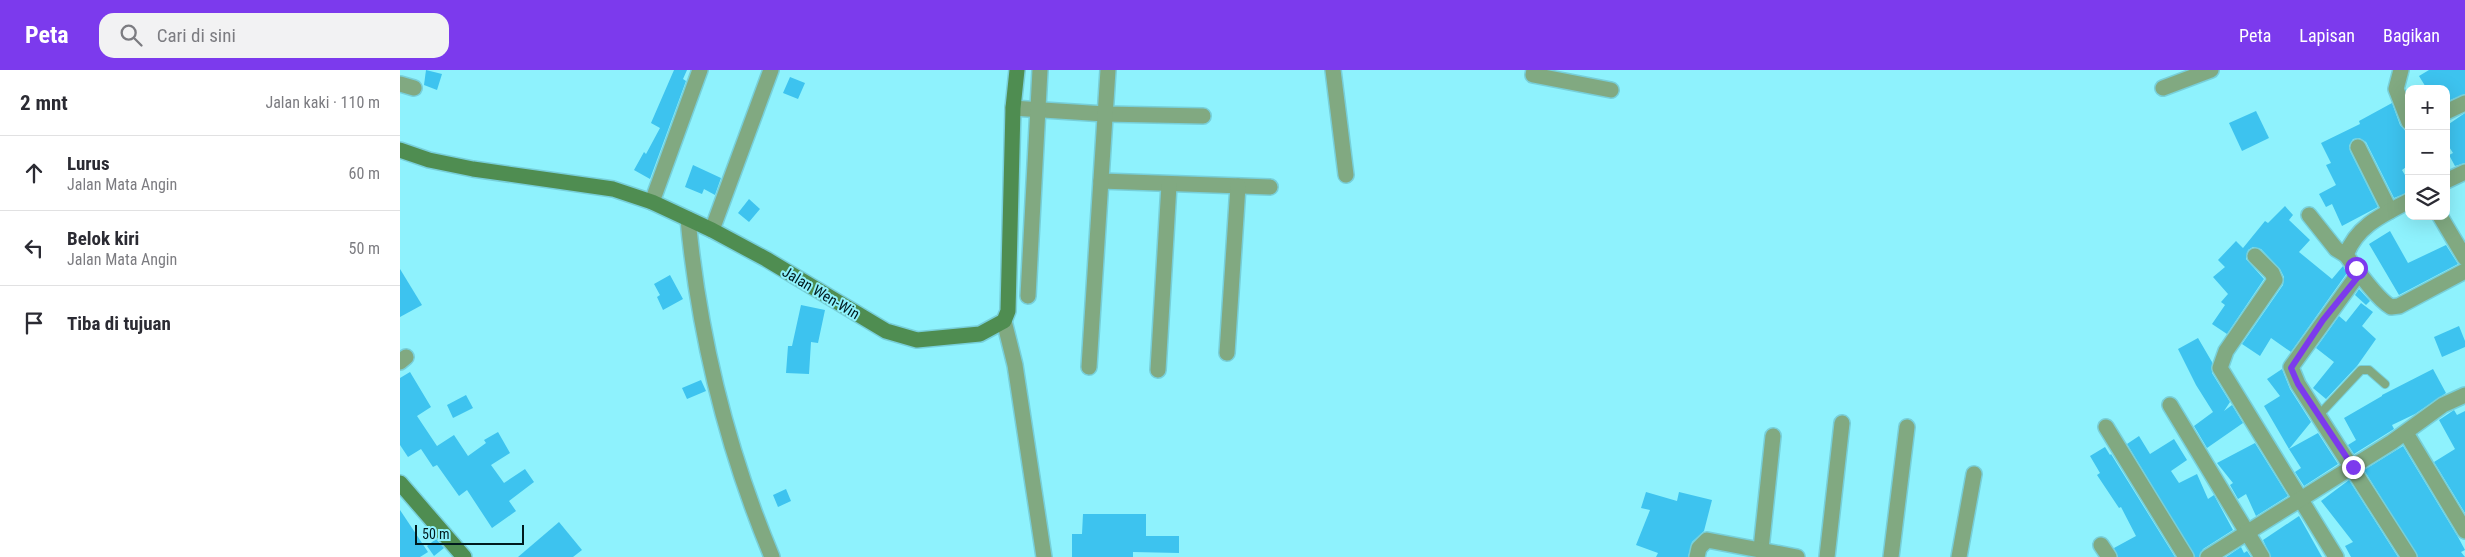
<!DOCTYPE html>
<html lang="id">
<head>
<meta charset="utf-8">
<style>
  :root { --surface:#fff; --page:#f2f2f3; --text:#2b2b33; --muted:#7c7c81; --line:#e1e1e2; --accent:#7c3aed }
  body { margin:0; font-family:"Roboto Condensed",sans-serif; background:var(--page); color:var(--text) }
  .controls { position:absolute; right:15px; top:15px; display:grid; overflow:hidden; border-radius:10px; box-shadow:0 5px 20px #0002 }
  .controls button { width:45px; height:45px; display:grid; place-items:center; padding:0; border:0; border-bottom:1px solid var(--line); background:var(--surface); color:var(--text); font:25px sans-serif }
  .scale { position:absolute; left:15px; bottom:12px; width:109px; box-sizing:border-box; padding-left:5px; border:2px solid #001a1d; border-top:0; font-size:14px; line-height:18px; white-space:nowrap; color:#001a1d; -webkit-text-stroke:4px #8ef2fd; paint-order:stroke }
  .stop { position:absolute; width:15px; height:15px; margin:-11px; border:4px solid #7c3aed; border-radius:50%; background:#fff }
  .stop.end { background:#7c3aed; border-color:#fff; box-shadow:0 1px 5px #0008 }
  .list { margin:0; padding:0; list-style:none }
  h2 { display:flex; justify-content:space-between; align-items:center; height:65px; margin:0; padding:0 20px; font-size:21px }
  h2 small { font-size:16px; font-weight:400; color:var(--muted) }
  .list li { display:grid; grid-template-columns:32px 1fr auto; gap:15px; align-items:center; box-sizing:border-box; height:75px; padding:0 20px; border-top:1px solid var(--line) }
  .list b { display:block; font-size:19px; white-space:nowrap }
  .list p { margin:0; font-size:16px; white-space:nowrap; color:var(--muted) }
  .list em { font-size:16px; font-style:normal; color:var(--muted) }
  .icon { flex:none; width:28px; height:28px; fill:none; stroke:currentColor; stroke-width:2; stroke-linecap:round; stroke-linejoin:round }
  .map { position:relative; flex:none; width:2065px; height:487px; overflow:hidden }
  header { display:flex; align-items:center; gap:30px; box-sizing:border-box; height:70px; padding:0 25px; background:var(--accent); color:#fff }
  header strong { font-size:24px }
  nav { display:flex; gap:28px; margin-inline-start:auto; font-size:18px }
  .search { width:350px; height:45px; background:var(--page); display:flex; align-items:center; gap:12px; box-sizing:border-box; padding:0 18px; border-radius:15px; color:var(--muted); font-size:19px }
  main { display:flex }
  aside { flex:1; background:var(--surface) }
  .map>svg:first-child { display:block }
  .building { fill:#3dc3ef }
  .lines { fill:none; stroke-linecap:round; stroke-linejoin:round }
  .lane-casing { stroke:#77cfd9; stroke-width:10 }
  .street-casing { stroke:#77cfd9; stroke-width:18 }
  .secondary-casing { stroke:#77cfd9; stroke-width:18 }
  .lane { stroke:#81a981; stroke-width:8 }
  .street { stroke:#81a981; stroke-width:15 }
  .secondary { stroke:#4f8d51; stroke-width:15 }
  .route { stroke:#7c3aed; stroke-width:6 }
  .labels { text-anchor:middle; stroke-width:4; stroke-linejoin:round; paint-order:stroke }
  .street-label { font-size:15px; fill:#001a1d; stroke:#8ef2fd }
</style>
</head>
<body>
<header>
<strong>Peta</strong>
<div class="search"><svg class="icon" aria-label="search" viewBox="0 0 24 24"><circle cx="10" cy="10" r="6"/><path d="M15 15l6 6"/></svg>Cari di sini</div>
<nav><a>Peta</a><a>Lapisan</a><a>Bagikan</a></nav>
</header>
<main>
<aside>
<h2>2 mnt<small>Jalan kaki · 110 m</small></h2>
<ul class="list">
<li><svg class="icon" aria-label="ahead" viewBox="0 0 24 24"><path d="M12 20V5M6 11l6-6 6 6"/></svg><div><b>Lurus</b><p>Jalan Mata Angin</p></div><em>60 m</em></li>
<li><svg class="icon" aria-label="left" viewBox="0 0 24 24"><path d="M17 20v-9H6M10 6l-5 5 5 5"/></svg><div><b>Belok kiri</b><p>Jalan Mata Angin</p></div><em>50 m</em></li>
<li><svg class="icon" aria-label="arrive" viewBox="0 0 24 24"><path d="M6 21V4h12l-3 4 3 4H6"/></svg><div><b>Tiba di tujuan</b></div></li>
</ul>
</aside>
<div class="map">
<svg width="2065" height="487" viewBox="0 0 2065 487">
  <rect width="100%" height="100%" fill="#8ef2fd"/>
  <g class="building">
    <path d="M26,0L42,4L37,20L24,15Z"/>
    <path d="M274,0H287L283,9L286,11L250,109L234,100L244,82L246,84L260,58L251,53Z"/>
    <path d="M2029,0H2065V24L2048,31L2046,19H2027L2019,6Z"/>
    <path d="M390,7L405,13L398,29L383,23Z"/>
    <path d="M1992,33L2000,55L2009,65V95L2002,100L2009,112V122L1994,128L1966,72L1959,68L1953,69L1949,76L1950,81L1978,137L1942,156L1932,134L1926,137L1919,124L1936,115L1926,95L1931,93L1921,73L1960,54L1959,51Z"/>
    <path d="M1856,41L1869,68L1842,81L1829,53Z"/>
    <path d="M2065,43V93L2055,96L2049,85L2053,83L2046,72V56Z"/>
    <path d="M293,95L321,108L315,125L304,119L302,124L285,117Z"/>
    <path d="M349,129L360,139L349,152L338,143Z"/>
    <path d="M1885,136L1893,145L1889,150L1910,170L1899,182L1932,209L1943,196L1947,203L1891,282L1871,268L1860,286L1842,274L1883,215L1884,207L1880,199L1861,179L1853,177L1848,180L1846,189L1864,209L1827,264L1812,254L1825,235L1821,232L1828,224L1813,207L1825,197L1818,190L1836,171L1843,178L1865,151L1868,153Z"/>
    <path d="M1990,161L2008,193L2046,175L2058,194L1999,225L1969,174Z"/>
    <path d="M0,199L22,235L0,247Z"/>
    <path d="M270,205L283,229L263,240L257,227L260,225L254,214Z"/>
    <path d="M1959,219L1970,231L1966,235L1955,225Z"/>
    <path d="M1961,233L1973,242L1962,256L1976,269L1957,296L1926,329L1913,318L1934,292L1916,278L1939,246L1946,252Z"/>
    <path d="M401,235L425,240L418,273L411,272L409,304L386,303L388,276H392Z"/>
    <path d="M2059,256L2065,271V277L2042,287L2034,267Z"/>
    <path d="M1798,268L1812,292V303L1830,332L1824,341L1832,335L1843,353L1807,378L1794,356L1813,342L1796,315L1778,279Z"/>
    <path d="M1882,299L1890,319L1911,352L1889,379L1864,336L1880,326L1867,309Z"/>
    <path d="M2033,299L2046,323L2015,344L1992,355L1994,359L1954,384L1948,375L1956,370L1944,348L1982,326V325Z"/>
    <path d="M10,302L31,337L17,346L37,376L54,365L68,386L86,373L84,370L98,362L110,383L91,395L104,413L125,399L134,412L109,431L116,441L92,458L67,420L59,426L37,395L33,397L21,379L8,387L0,375V308Z"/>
    <path d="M301,310L306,321L287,329L282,318Z"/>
    <path d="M66,325L73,338L53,348L47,335Z"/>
    <path d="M2054,340L2057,345L2065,341V443L2034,392L2055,379L2039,350Z"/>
    <path d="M1918,363L1938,394L1904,416L1895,402L1901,398L1889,379Z"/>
    <path d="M1739,366L1750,384L1774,369L1787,390L1771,401L1779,413L1797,404L1808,429L1814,425L1833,460L1803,479L1799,487H1795L1727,374Z"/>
    <path d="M1855,373L1888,426L1856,446L1846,424L1838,429L1830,415L1833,413L1817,393Z"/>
    <path d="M2003,376L2058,467L2065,480L2061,482L2065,487H2018L1964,400Z"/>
    <path d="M1705,377L1710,385L1711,384L1775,487H1718L1714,478L1736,466L1721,437L1719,438L1697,405L1700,403L1690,386Z"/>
    <path d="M1949,410L1998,487H1951L1945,476L1953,472L1921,431Z"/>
    <path d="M386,419L391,431L378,437L373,425Z"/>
    <path d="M1246,422L1277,431L1279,422L1312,430L1304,461L1292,472L1288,487H1256L1258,483L1236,475L1250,440L1241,438Z"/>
    <path d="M0,440L28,482L20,487H0Z"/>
    <path d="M683,444H746V466H779V483L733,482V487H672V464H682Z"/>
    <path d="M1899,446L1922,487H1871L1863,470Z"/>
    <path d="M159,452L182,480L173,487H118Z"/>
    <path d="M36,469L44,478L34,486L27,476Z"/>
    <path d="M1841,477L1844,483L1847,481L1851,487H1826Z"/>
  </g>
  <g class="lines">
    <g class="lane-casing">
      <path id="lane" d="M1919,345L1961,300H1969L1985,314"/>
    </g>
    <g class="street-casing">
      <g id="street">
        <path d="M933,0L946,105"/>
        <path d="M1134,0L1133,5L1211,20"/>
        <path d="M2001,0L1996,19L2009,52"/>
        <path d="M0,14L14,18"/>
        <path d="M1763,18L1811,0"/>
        <path d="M613,38L705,44L803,46"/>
        <path d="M2046,42L2065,33"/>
        <path d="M1958,77L1990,141"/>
        <path d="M701,111L870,117"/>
        <path d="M2046,111L2065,102"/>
        <path d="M2009,131C1982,145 1957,156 1946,185C1956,199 1977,229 1991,237L1999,236L2065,201"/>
        <path d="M252,132L300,0"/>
        <path d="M1909,145L1936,179L1946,185"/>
        <path d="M2040,146L2065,188"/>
        <path d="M288,149C299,266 327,379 372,487"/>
        <path d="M312,160L371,0"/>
        <path d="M1855,186L1872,203L1875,210L1826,281L1820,298L1936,487"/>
        <path d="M1959,203L1891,297L1898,314L2009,487"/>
        <path d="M628,226L640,0"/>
        <path d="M604,251L615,295L644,487"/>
        <path d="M827,283L838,116"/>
        <path d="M0,292L6,287"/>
        <path d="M689,297L708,0"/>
        <path d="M758,300L769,115"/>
        <path d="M1770,335L1862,487"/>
        <path d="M1706,357L1786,487"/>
        <path d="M2006,363L2065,461"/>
        <path d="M1701,475L1709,487"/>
        <path d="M1361,479L1373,366"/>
        <path d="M1297,487L1299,478L1307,470L1397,487"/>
        <path d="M1427,487L1442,353"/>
        <path d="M1491,487L1507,357"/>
        <path d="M1559,487L1574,404"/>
        <path d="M1808,487L1992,372L2043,335L2065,325"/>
      </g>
    </g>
    <g class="secondary-casing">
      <g id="secondary">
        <path d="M0,80L29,90L73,99L213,119L252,132L312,160L366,189L486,261L517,270L580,264L604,251L608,241L613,38L617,0"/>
        <path d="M0,413L64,487"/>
      </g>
    </g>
    <use href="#lane" class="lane"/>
    <use href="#street" class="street"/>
    <use href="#secondary" class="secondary"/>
  </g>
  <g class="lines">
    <path class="route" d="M1953,397L1898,314L1891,298L1923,250L1957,208L1959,203L1956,198"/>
  </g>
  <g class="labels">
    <g class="street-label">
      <text transform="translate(421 223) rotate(31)" y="5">Jalan Wen-Win</text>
    </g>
  </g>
</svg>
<div class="controls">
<button>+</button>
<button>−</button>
<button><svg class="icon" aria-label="layers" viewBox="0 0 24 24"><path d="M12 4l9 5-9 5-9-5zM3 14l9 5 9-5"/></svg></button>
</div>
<div class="scale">50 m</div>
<div class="stop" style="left:1956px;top:198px"></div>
<div class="stop end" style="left:1953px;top:397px"></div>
</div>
</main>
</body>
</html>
